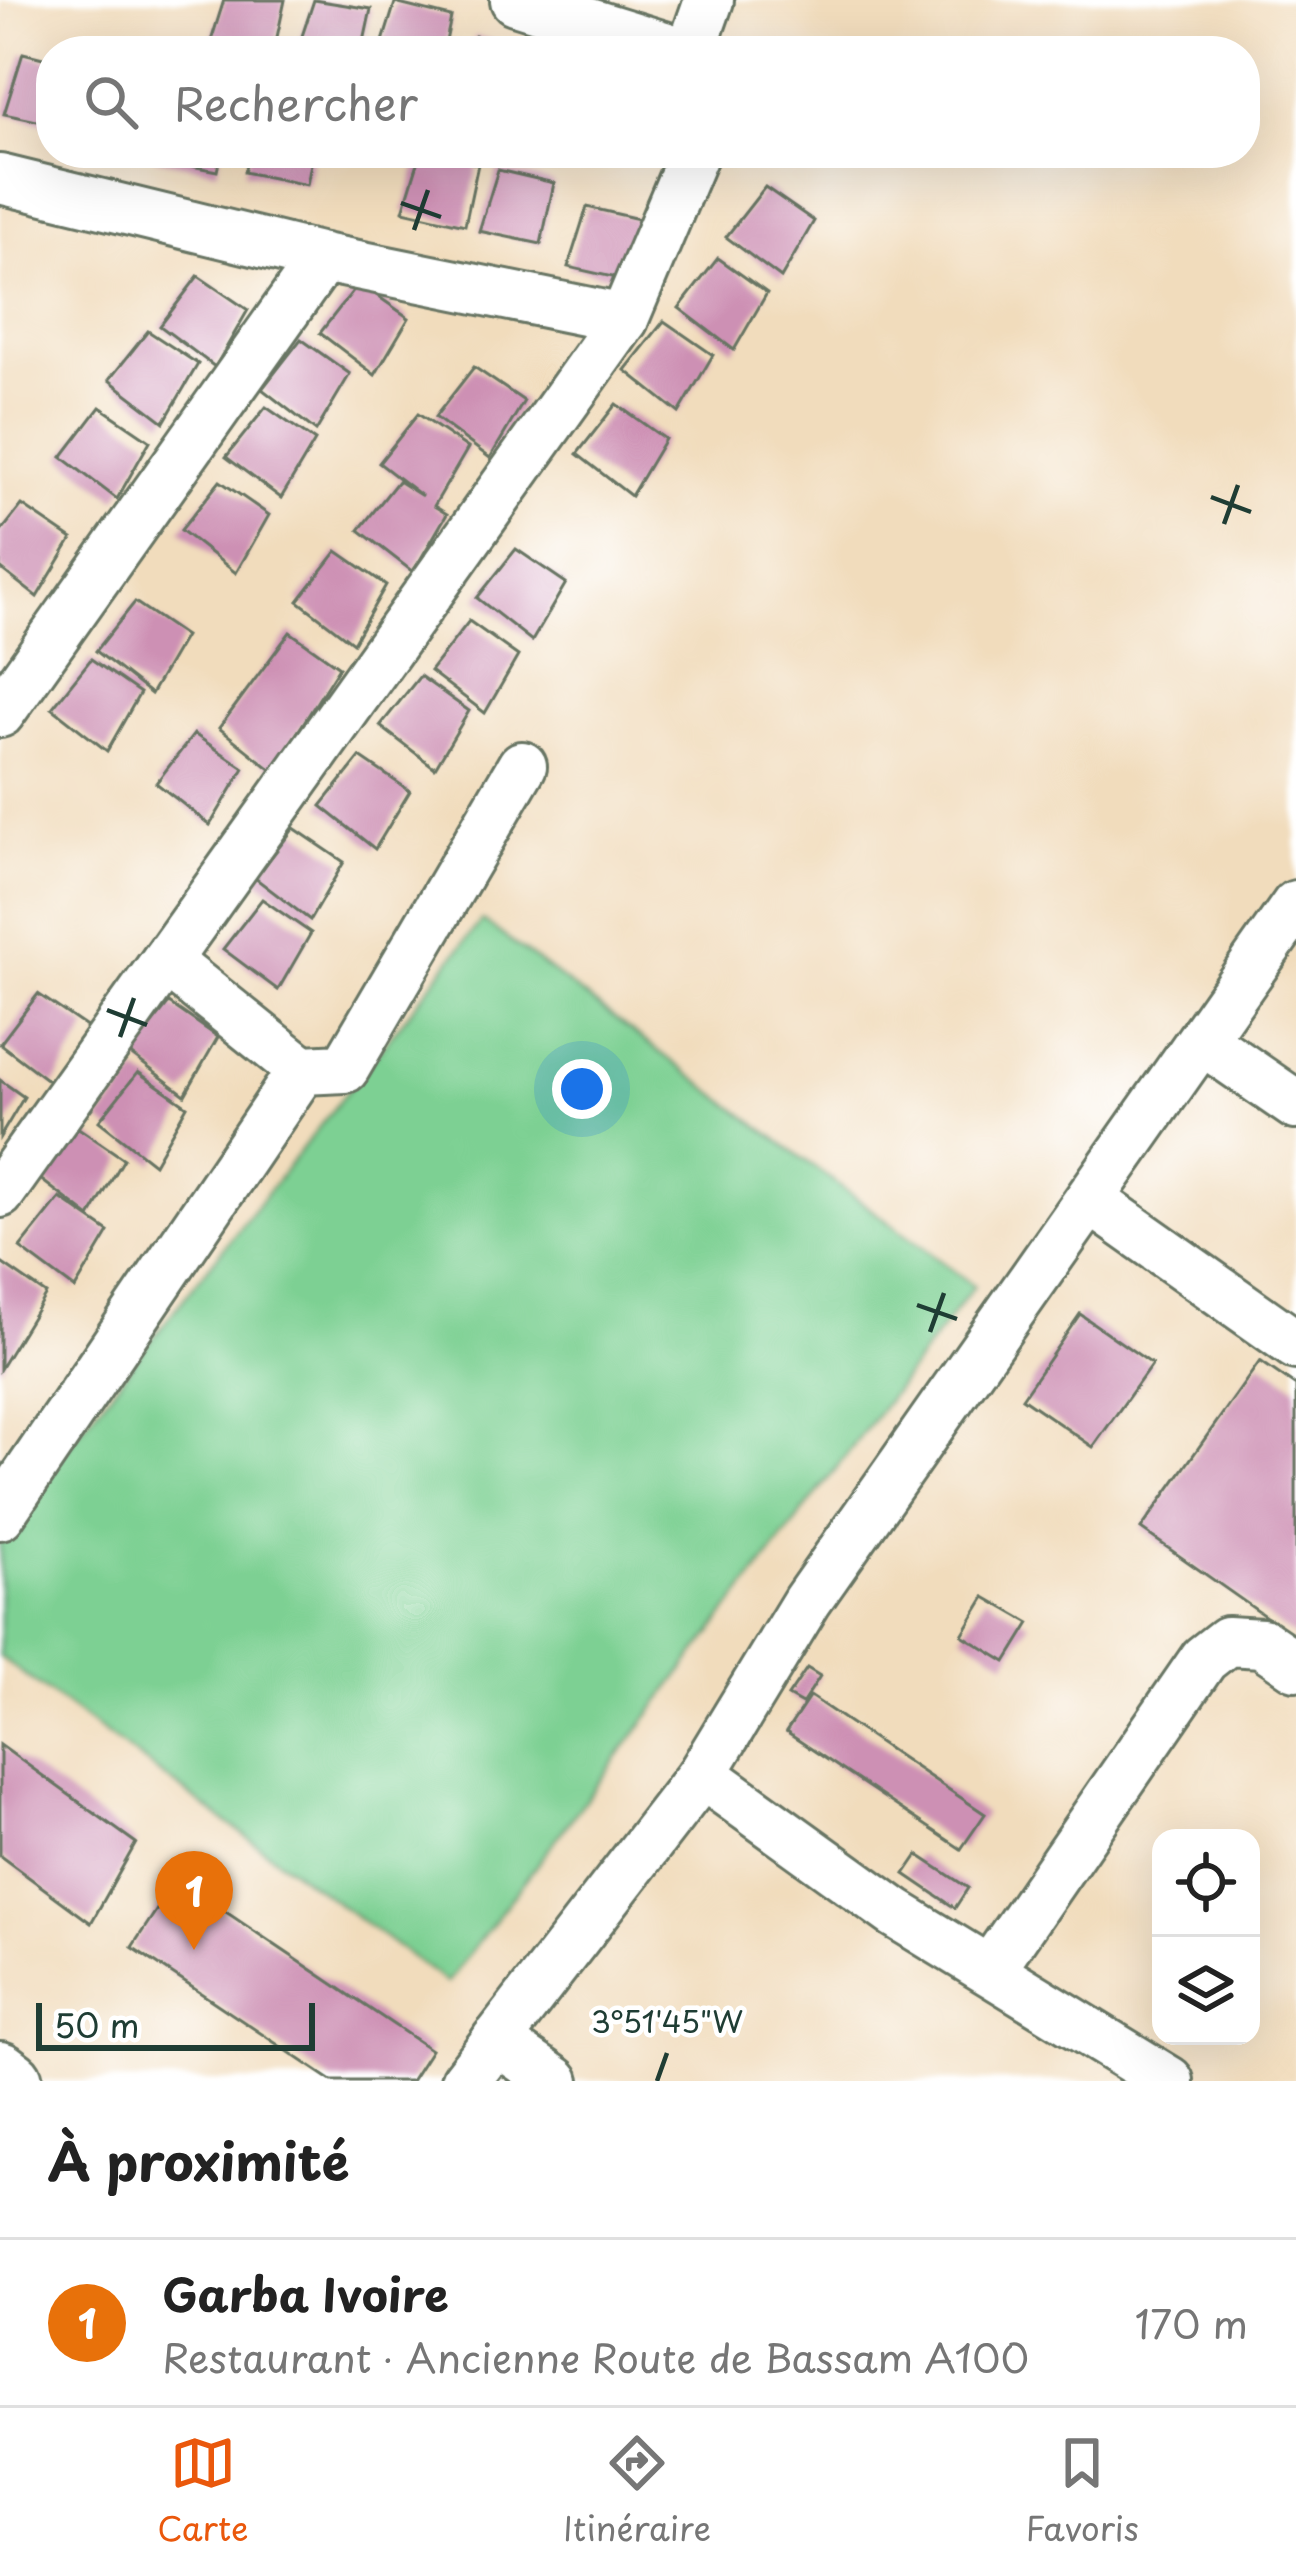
<!DOCTYPE html>
<html lang="fr">
<head>
<meta charset="utf-8">
<style>
  :root { --surface:#fff; --page:#f2f2f2; --text:#222; --muted:#767676; --line:#e0e0e0; --accent:#ea580c }
  body { margin:0; font-family:"Playpen Sans",sans-serif; background:var(--page); color:var(--text) }
  .controls { position:absolute; right:36px; bottom:36px; display:grid; overflow:hidden; border-radius:24px; box-shadow:0 12px 48px #0002 }
  .controls button { width:108px; height:108px; display:grid; place-items:center; padding:0; border:0; border-bottom:3px solid var(--line); background:var(--surface); color:var(--text); font:60px sans-serif }
  .scale { position:absolute; left:36px; bottom:30px; width:279px; box-sizing:border-box; padding-left:12px; border:6px solid #1f3d34; border-top:0; font-size:33px; line-height:42px; white-space:nowrap; color:#1f3d34; -webkit-text-stroke:9px #fff; paint-order:stroke }
  .you { position:absolute; left:582px; top:1089px; width:42px; height:42px; margin:-30px; border:9px solid #fff; border-radius:50%; background:#1a73e8; box-shadow:0 0 0 18px #1a73e833 }
  .badge { display:grid; place-items:center; width:78px; height:78px; border-radius:50%; background:var(--accent); color:#fff; font-size:39px; font-weight:700 }
  .pin { position:absolute; translate:-50% -99px; filter:drop-shadow(0 3px 6px #0008) }
  .pin::after { content:''; position:absolute; top:63px; width:42px; height:36px; background:inherit; clip-path:polygon(0 0,100% 0,50% 100%) }
  .list { margin:0; padding:0; list-style:none }
  h2 { display:flex; justify-content:space-between; align-items:center; height:156px; margin:0; padding:0 48px; font-size:51px }
  h2 small { font-size:39px; font-weight:400; color:var(--muted) }
  .list li { display:grid; grid-template-columns:78px 1fr auto; gap:36px; align-items:center; box-sizing:border-box; height:168px; padding:0 48px; border-top:3px solid var(--line) }
  .list b { display:block; font-size:45px; white-space:nowrap }
  .list p { margin:0; font-size:39px; white-space:nowrap; color:var(--muted) }
  .list em { font-size:39px; font-style:normal; color:var(--muted) }
  .icon { flex:none; width:66px; height:66px; fill:none; stroke:currentColor; stroke-width:2; stroke-linecap:round; stroke-linejoin:round }
  .map { position:relative; flex:none; width:1296px; height:2081px; overflow:hidden }
  .search { position:absolute; background:var(--surface); box-shadow:0 12px 48px #0002; left:36px; right:36px; top:36px; height:132px; display:flex; align-items:center; gap:30px; box-sizing:border-box; padding:0 42px; border-radius:48px; color:var(--muted); font-size:45px }
  .sheet { height:324px; background:var(--surface) }
  nav { display:flex; justify-content:space-around; align-items:center; box-sizing:border-box; height:168px; border-top:3px solid var(--line); background:var(--surface); font-size:33px; color:var(--muted) }
  nav a { display:grid; justify-items:center; gap:6px }
  nav .on { color:var(--accent) }
  .map>svg:first-child { display:block }
  .green { fill:#7dd093; stroke:#4e8664; stroke-width:3 }
  .building { fill:#cd90b4 }
  .lines { fill:none; stroke-linecap:round; stroke-linejoin:round }
  .minor-casing { stroke:#687564; stroke-width:54 }
  .major-casing { stroke:#687564; stroke-width:66 }
  .minor { stroke:#fff; stroke-width:48 }
  .major { stroke:#fff; stroke-width:60 }
  .ticks { fill:none; stroke:#1f3d34; stroke-width:4.5 }
  .ticks-label { font-size:30px; text-anchor:middle; fill:#1f3d34; stroke:#fff; stroke-width:9; stroke-linejoin:round; paint-order:stroke }
</style>
</head>
<body>
<div class="map">
<svg width="1296" height="2081" viewBox="0 0 1296 2081">
  <rect width="100%" height="100%" fill="#fff"/>
  <filter id="ink" filterUnits="userSpaceOnUse"><feTurbulence type="fractalNoise" baseFrequency=".00833" numOctaves="2"/><feDisplacementMap in="SourceGraphic" scale="24" xChannelSelector="R" yChannelSelector="G"/><feConvolveMatrix kernelMatrix="1 2 1 2 8 2 1 2 1" color-interpolation-filters="sRGB"/></filter>
  <filter id="wash" filterUnits="userSpaceOnUse"><feTurbulence type="fractalNoise" baseFrequency=".004" numOctaves="4" result="noise"/><feDisplacementMap in="SourceGraphic" scale="48" xChannelSelector="R" yChannelSelector="G"/><feGaussianBlur stdDeviation="2.7" result="paint"/><feColorMatrix in="noise" values="0 0 0 0 0 0 0 0 0 0 0 0 0 0 0 0 0 1.4 0 .05"/><feComposite in="paint" operator="in"/></filter>
  <g filter="url(#wash)">
    <rect width="100%" height="100%" fill="#f1dcbc"/>
    <path class="green" d="M482,920L974,1286L447,1983L0,1657V1532Z"/>
    <g id="blocks">
      <g class="building">
        <path d="M224,0H285L274,51L211,41Z"/>
        <path d="M314,0L371,9L362,51H297Z"/>
        <path d="M395,3L451,17L444,51H380Z"/>
        <path d="M475,36L529,49V51H470Z"/>
        <path d="M553,38L599,49V51H549Z"/>
        <path d="M23,53L51,60V124L4,114Z"/>
        <path d="M157,153H221L217,171L155,159Z"/>
        <path d="M250,153H313L307,185L244,172Z"/>
        <path d="M421,153L478,164L465,225L403,211Z"/>
        <path d="M498,170L554,183L541,244L479,231Z"/>
        <path d="M765,187L814,221L781,278L726,237Z"/>
        <path d="M587,207L643,220L630,281L568,267Z"/>
        <path d="M718,258L767,293L734,350L679,308Z"/>
        <path d="M198,276L248,310L215,367L160,326Z"/>
        <path d="M359,283L409,318L375,375L320,333Z"/>
        <path d="M664,321L713,355L679,413L625,370Z"/>
        <path d="M148,331L198,364L164,422L109,380Z"/>
        <path d="M301,339L350,374L316,431L262,389Z"/>
        <path d="M474,367L524,401L490,458L435,417Z"/>
        <path d="M616,404L665,439L631,496L577,454Z"/>
        <path d="M100,407L150,441L117,499L62,457Z"/>
        <path d="M266,407L315,441L281,498L226,457Z"/>
        <path d="M418,414L468,448L434,506L447,514L413,572L359,530L398,481L422,496L379,463Z"/>
        <path d="M220,481L269,515L236,573L181,530Z"/>
        <path d="M22,505L72,539L37,597L0,568V533Z"/>
        <path d="M516,549L566,583L532,641L477,598Z"/>
        <path d="M337,551L386,585L353,643L298,601Z"/>
        <path d="M135,602L185,636L151,694L96,651Z"/>
        <path d="M469,621L518,656L485,713L430,671Z"/>
        <path d="M290,632L339,667L273,771L219,728Z"/>
        <path d="M91,659L140,693L107,751L52,708Z"/>
        <path d="M420,676L469,711L435,768L380,726Z"/>
        <path d="M194,734L244,768L210,825L156,783Z"/>
        <path d="M360,757L410,791L375,849L321,806Z"/>
        <path d="M294,828L344,862L310,920L255,878Z"/>
        <path d="M262,899L311,933L278,990L223,949Z"/>
        <path d="M38,994L88,1028L54,1085L0,1044Z"/>
        <path d="M169,1003L218,1037L185,1095L129,1053Z"/>
        <path d="M138,1072L187,1106L154,1164L99,1121Z"/>
        <path d="M0,1080L24,1097L0,1137Z"/>
        <path d="M74,1125L124,1159L90,1217L35,1175Z"/>
        <path d="M60,1198L109,1232L75,1289L20,1248Z"/>
        <path d="M0,1262L46,1294L0,1369Z"/>
        <path d="M1080,1314L1152,1364L1093,1447L1022,1398Z"/>
        <path d="M1260,1361L1296,1386V1638L1141,1529Z"/>
        <path d="M985,1597L1030,1623L1006,1662L962,1635Z"/>
        <path d="M807,1668L820,1676L802,1704L788,1696Z"/>
        <path d="M810,1696L985,1814L961,1849L786,1732Z"/>
        <path d="M0,1745L136,1843L91,1923L0,1856Z"/>
        <path d="M918,1855L968,1888L955,1908L905,1874Z"/>
        <path d="M177,1879L431,2050L411,2081H332L132,1947Z"/>
      </g>
    </g>
  </g>
  <g filter="url(#ink)">
    <use href="#blocks" fill-opacity="0" stroke="#687564" stroke-width="3"/>
    <g class="lines">
      <g class="minor-casing">
        <g id="minor">
          <path d="M515,0L680,51"/>
          <path d="M691,51L709,0"/>
          <path d="M0,179L323,258L624,319"/>
          <path d="M0,713L323,258"/>
          <path d="M166,961L302,1070L345,1068L522,766"/>
          <path d="M1203,1041L1296,1105"/>
          <path d="M0,1193L624,319L694,153"/>
          <path d="M1092,1201L1296,1345"/>
          <path d="M0,1515L302,1070"/>
          <path d="M702,1774L895,1913L1169,2081"/>
          <path d="M990,1970L1204,1659L1227,1641L1262,1643L1296,1666"/>
          <path d="M496,2040L555,2081"/>
          <path d="M465,2081L702,1774L807,1601L1296,905"/>
        </g>
      </g>
      <g class="major-casing">
        <path id="major" d="M0,2072L12,2081"/>
      </g>
      <use href="#minor" class="minor"/>
      <use href="#major" class="major"/>
    </g>
  </g>
  <path class="ticks" d="M401,203L441,217M414,230L428,190M1211,497L1251,512M1224,524L1238,485M107,1010L147,1025M120,1037L134,998M917,1305L957,1319M930,1332L944,1293M657,2081L667,2053"/>
  <g class="ticks-label">
    <text x="667" y="2033">3°51'45"W</text>
  </g>
</svg>
<div class="controls">
<button><svg class="icon" aria-label="locate" viewBox="0 0 24 24"><circle cx="12" cy="12" r="6"/><path d="M12 2v4M12 18v4M2 12h4M18 12h4"/></svg></button>
<button><svg class="icon" aria-label="layers" viewBox="0 0 24 24"><path d="M12 4l9 5-9 5-9-5zM3 14l9 5 9-5"/></svg></button>
</div>
<div class="scale">50 m</div>
<div class="you"></div>
<div class="pin badge" style="left:194px;top:1950px;background:#e8710a">1</div>
<div class="search"><svg class="icon" aria-label="search" viewBox="0 0 24 24"><circle cx="10" cy="10" r="6"/><path d="M15 15l6 6"/></svg>Rechercher</div>
</div>
<section class="sheet">
<h2>À proximité<small></small></h2>
<ul class="list">
<li><span class="badge" style="background:#e8710a">1</span><div><b>Garba Ivoire</b><p>Restaurant · Ancienne Route de Bassam A100</p></div><em>170 m</em></li>
</ul>
</section>
<nav>
<a class="on"><svg class="icon" aria-label="map" viewBox="0 0 24 24"><path d="M3 6l6-2 6 2 6-2v14l-6 2-6-2-6 2zM9 4v14M15 6v14"/></svg>Carte</a>
<a><svg class="icon" aria-label="directions" viewBox="0 0 24 24"><path d="M12 3l9 9-9 9-9-9zM9 14v-3h6M13 9l2 2-2 2"/></svg>Itinéraire</a>
<a><svg class="icon" aria-label="saved" viewBox="0 0 24 24"><path d="M7 4h10v16l-5-4-5 4z"/></svg>Favoris</a>
</nav>
</body>
</html>
